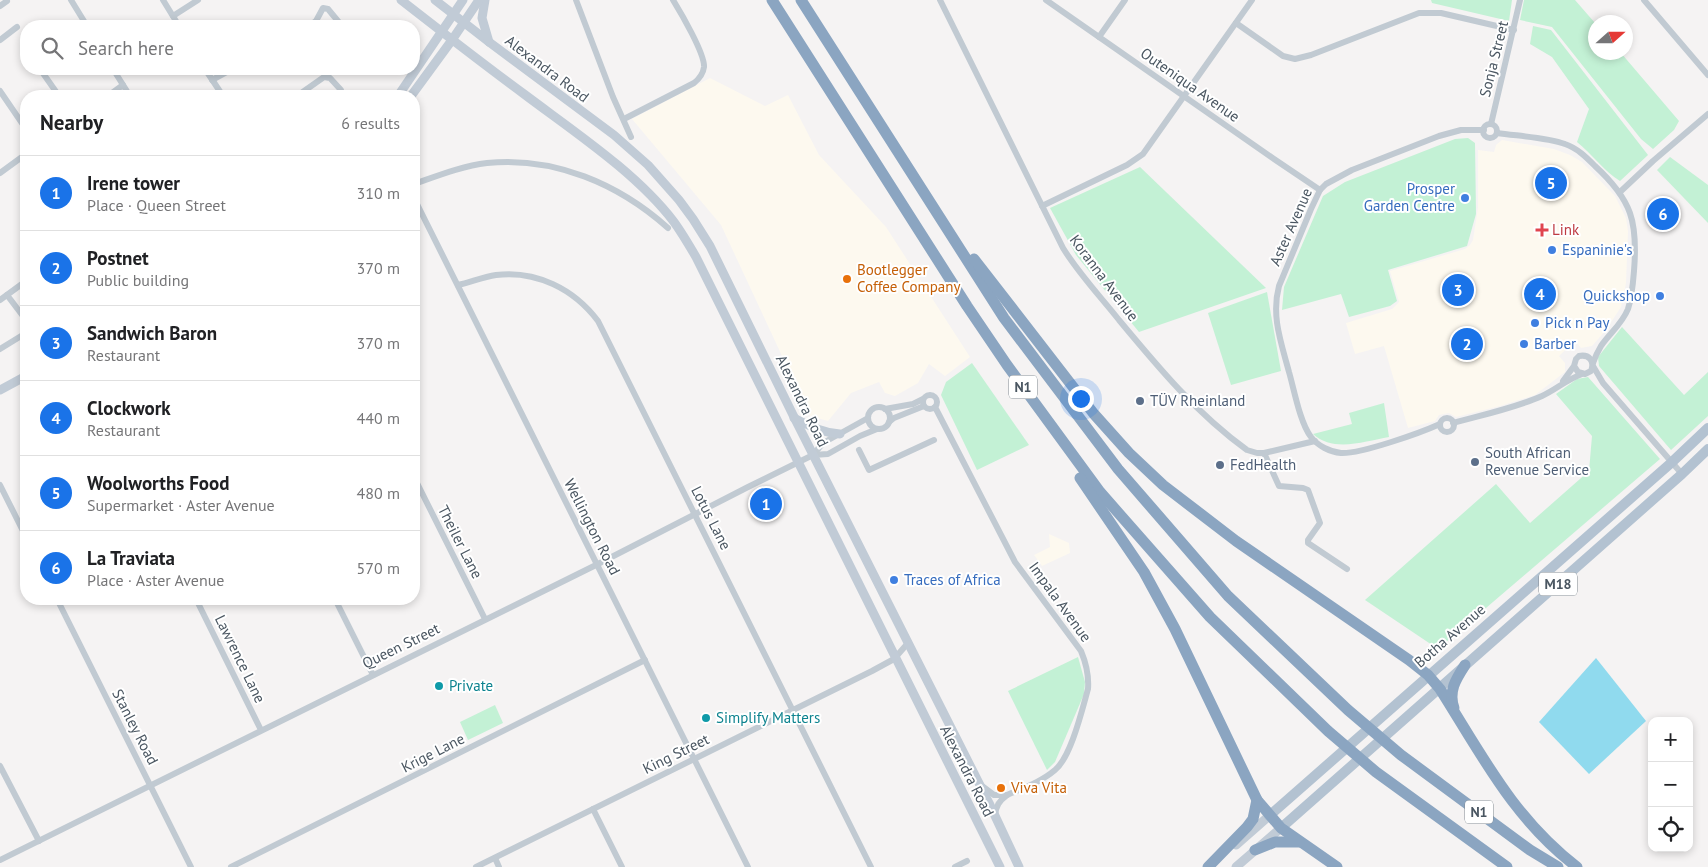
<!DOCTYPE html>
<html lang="en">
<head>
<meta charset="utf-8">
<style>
  :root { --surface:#fff; --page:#f2f2f2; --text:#202124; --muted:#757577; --line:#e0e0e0; --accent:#1a73e8 }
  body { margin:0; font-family:"PT Sans",sans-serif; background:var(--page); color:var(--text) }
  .controls { position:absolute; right:15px; bottom:15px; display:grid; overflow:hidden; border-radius:10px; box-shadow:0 2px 8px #0003 }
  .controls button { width:45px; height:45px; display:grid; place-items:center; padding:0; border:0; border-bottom:1px solid var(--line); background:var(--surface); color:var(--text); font:25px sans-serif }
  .compass { position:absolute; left:1588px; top:15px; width:45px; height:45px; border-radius:50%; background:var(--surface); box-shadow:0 2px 8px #0003; rotate:69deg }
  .you { position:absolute; left:1080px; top:398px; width:18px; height:18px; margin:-12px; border:4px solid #fff; border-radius:50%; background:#1a73e8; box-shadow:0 0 0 8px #1a73e833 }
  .badge { display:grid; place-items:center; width:32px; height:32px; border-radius:50%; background:var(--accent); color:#fff; font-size:16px; font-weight:700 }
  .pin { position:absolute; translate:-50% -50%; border:2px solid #fff; box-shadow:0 1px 5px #0006 }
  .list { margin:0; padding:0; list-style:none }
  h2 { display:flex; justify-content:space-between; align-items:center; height:65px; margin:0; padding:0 20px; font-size:21px }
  h2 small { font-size:16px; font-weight:400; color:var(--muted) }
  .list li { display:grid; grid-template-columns:32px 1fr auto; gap:15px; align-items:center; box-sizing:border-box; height:75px; padding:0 20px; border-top:1px solid var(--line) }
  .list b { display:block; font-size:19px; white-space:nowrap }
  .list p { margin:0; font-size:16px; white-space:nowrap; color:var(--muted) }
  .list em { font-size:16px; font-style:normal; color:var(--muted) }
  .icon { flex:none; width:28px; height:28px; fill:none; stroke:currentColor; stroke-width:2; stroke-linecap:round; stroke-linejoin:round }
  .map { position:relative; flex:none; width:1708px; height:867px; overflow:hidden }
  .search { position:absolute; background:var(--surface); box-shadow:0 2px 8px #0003; left:20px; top:20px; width:400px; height:55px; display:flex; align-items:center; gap:12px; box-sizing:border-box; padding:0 18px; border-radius:20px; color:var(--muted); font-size:19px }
  .panel { position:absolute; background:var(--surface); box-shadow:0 2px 8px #0003; left:20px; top:90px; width:400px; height:515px; border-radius:20px }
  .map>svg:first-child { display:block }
  .commercial { fill:#fdf9ef }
  .green { fill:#c3f1d5 }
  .water { fill:#90daee }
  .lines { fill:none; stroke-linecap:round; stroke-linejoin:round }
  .street { stroke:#c1cad2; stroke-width:6 }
  .secondary { stroke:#c1cbd6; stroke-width:9 }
  .primary { stroke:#b3c2d1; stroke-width:10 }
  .highway { stroke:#8ba5c1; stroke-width:11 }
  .shop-dot { fill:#3f7fe0; stroke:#fff; stroke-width:2 }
  .health-dot { fill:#e0444e; stroke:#fff; stroke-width:2 }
  .food-dot { fill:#e8710a; stroke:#fff; stroke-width:2 }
  .service-dot { fill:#5c6f8a; stroke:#fff; stroke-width:2 }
  .culture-dot { fill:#0f9aa8; stroke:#fff; stroke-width:2 }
  .labels { text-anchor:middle; stroke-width:4; stroke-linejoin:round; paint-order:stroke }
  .shield { fill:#fff; stroke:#808990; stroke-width:1 }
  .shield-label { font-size:14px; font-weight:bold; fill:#4a5661 }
  .street-label { font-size:15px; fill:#4a5661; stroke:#fff }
  .shop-label { font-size:15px; fill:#366cbe; stroke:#fff; text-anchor:start }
  .health-label { font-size:15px; fill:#be3a42; stroke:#fff; text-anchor:start }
  .food-label { font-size:15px; fill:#c56008; stroke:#fff; text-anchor:start }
  .service-label { font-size:15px; fill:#4e5e75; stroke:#fff; text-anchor:start }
  .culture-label { font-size:15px; fill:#0d838f; stroke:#fff; text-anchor:start }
</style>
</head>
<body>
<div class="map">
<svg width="1708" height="867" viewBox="0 0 1708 867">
  <rect width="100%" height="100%" fill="#f5f3f3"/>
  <g class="commercial">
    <path d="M710,78L765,106L788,95L819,155L886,227L970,357L945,376L929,364L918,383L895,396L885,393L879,382L851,393L828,421L810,416L721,225L632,119Z"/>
    <path d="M1502,140L1554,149L1570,155L1582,162L1615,196L1626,218L1628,231L1626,283L1621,307L1606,330L1592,346L1581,348L1575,341L1559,356L1565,363V372L1535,395L1500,406L1456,417L1449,413L1439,415L1435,421L1408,428L1384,346L1355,354L1346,323L1392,309L1399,302L1390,271L1465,249L1470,245L1473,240L1478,207V150L1494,152L1496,145Z"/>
    <path d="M1049,534L1069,543L1070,553L1042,566L1034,555L1050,547Z"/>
  </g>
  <g class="green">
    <path d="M1431,0H1512L1509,21L1432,3Z"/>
    <path d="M1524,0H1575L1595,23L1596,52L1621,53L1679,121L1674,130L1653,149L1641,139L1552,27L1520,20Z"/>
    <path d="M1533,26L1551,30L1648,155L1620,181C1604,171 1592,154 1577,142L1589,109L1552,57L1530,44Z"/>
    <path d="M1468,138L1475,143L1476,214L1467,246L1388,270L1397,301L1390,306L1349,317L1341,294L1282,310L1284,287L1323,196L1345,182L1455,139Z"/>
    <path d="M1670,157L1708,185V223L1657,170Z"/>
    <path d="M1140,167L1266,288L1139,332L1076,255L1050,208Z"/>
    <path d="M1267,292L1281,371L1231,385L1208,313Z"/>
    <path d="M1622,327L1684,395L1708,372V416L1671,450L1599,366L1598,357Z"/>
    <path d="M972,363L1029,445L977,470L941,395L946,382Z"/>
    <path d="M1588,377L1660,459L1438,649L1365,600L1496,484L1530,523L1589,471L1592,436L1556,394L1577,379Z"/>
    <path d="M1384,403L1389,437C1365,441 1334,453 1313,434L1352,424L1349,413Z"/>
    <path d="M1078,657L1085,682L1084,694L1055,762L1047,770L1008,691Z"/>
    <path d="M495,705L503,723L468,740L460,722Z"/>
  </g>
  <path class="water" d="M1596,658L1646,721L1589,774L1539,722Z"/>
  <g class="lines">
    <g class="street">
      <path d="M71,0L87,26"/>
      <path d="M163,0L179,26"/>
      <path d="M576,0L613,97L631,137"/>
      <path d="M940,0L1063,248C1079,274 1100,296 1119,320C1158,367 1197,414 1247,450L1257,453H1264L1315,441"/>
      <path d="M1046,0L1274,159L1320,190"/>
      <path d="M1644,0L1708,75"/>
      <path d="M0,6L7,1"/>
      <path d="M173,16L198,0"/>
      <path d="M1236,23L1283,56L1295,59L1311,55L1419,13H1441L1514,30"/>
      <path d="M309,26L316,21L323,8L328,9L342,26"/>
      <path d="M1099,37L1125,0"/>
      <path d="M0,40L17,27"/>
      <path d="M40,69L59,96"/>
      <path d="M113,69L130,96"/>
      <path d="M205,69L223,96"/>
      <path d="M212,80L232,69"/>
      <path d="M0,91L26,129"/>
      <path d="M108,96L123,85"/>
      <path d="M297,96L324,77L330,78L341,90V96"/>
      <path d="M624,119L694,83C699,79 703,75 704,67C705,54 681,13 673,0"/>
      <path d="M1491,124L1520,0"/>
      <circle cx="1490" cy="131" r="7"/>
      <path d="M1497,133C1517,136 1546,137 1565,144C1577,148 1586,157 1595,166C1632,200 1638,222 1634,271C1633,284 1632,297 1628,309C1622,324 1610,333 1601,346C1598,351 1595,357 1593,363"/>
      <path d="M0,173L26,154"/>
      <path d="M414,184C437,176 462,166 487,163C554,156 619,184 668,228"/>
      <path d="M1620,192L1653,161L1708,114"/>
      <path d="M414,198L748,867"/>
      <path d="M1042,206L1127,165L1143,154L1252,0"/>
      <path d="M458,285C471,282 483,277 496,275C536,270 574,289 598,321L871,867"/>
      <path d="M7,295L26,320"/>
      <path d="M0,300L26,281"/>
      <path d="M0,349L26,333"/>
      <path d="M1593,366L1603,383L1682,474"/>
      <path d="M1563,381L1574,366L1576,359L1579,356C1589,354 1595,361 1591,371L1585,374L1578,372L1574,366"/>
      <circle cx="930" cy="402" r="7"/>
      <path d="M935,407L1015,562L1081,651C1086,663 1089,676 1088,689C1082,710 1071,757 1055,770C1041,782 1023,788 1007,795C999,801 996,806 995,815"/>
      <circle cx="879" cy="418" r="11"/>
      <path d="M885,409L913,404L923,399"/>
      <circle cx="1447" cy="425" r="7"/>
      <path d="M889,422L894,418L924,406"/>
      <path d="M1453,423C1482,415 1515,408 1542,396C1557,389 1566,380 1582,374"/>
      <path d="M1440,424C1420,433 1361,454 1341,453C1330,452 1318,446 1311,437C1300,423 1294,389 1289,372C1281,342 1271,316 1279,286L1311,209L1320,190L1326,184L1352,170L1439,136L1461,130H1484"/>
      <path d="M859,450L869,470L934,440"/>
      <path d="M1264,453L1279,486L1303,488L1308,490L1320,523L1308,540V543L1347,569"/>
      <path d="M813,455L823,443L868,418"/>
      <path d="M414,477L485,619"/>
      <path d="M0,485L26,537"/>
      <path d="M57,599L191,867"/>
      <path d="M196,599L261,730"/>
      <path d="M335,599L373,675"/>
      <path d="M0,766L39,841"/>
      <path d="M982,786L994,795H1007"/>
      <path d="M593,809L622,867"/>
      <path d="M495,858L499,867"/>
      <path d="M0,860L596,565L748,487L813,455L828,454L860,436L877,429"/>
      <path d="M231,867L645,660"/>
      <path d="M476,867L872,671L894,659L908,643"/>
      <path d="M955,867L967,861"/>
    </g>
    <g class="secondary">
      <path d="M401,0C442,32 483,64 524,94C573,131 637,173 674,222C682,233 689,245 696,257C798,460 897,664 1000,867"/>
      <path d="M435,0L489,42L614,135L648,165L679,200L693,219L710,246L794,417L989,803L1019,867"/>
      <path d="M485,0L482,18L489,42"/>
      <path d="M398,96L463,0"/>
      <path d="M411,96L452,40L479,0"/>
      <path d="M0,390L26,376"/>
      <path d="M794,418C810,426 823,433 840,434"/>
      <path d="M1236,845L1269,816"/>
      <path d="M1236,867L1281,828"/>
    </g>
    <g class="primary">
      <path d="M1269,816L1671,463L1708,428"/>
      <path d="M1281,828L1682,474L1708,449"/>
    </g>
    <g class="highway">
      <path d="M772,0L967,306L1007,365L1100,492L1210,617L1328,731L1376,772L1507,867"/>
      <path d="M801,0L1004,318L1118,469L1228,596L1348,710L1401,755L1530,850L1558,867"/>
      <path d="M974,259L1094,414L1129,453L1163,485L1236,541L1409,660L1428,675L1440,689C1482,755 1513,818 1577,867"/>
      <path d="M1080,478L1144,572L1175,629L1257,800L1281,828L1337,867"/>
      <path d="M1454,708C1448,691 1456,679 1465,665"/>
      <path d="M1255,850L1275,842H1299"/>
      <path d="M1208,867L1247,827L1253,819L1257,800"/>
    </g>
  </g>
  <g class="shop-dot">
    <circle cx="1465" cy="198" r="5"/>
    <circle cx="1552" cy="250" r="5"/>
    <circle cx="1660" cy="296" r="5"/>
    <circle cx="1535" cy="323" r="5"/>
    <circle cx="1524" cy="344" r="5"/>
    <circle cx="894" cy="580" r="5"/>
  </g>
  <path class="health-dot" d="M1539.5 222.5h5v5h5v5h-5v5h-5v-5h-5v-5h5z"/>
  <g class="food-dot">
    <circle cx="847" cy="279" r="5"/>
    <circle cx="1001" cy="788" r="5"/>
  </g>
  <g class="service-dot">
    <circle cx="1140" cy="401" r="5"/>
    <circle cx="1475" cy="462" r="5"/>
    <circle cx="1220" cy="465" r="5"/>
  </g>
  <g class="culture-dot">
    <circle cx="439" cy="686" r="5"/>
    <circle cx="706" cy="718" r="5"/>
  </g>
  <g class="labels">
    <g class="shield">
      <rect x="1009" y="375.5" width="28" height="23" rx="4"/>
      <rect x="1539" y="572.5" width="38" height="23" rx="4"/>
      <rect x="1465" y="800.5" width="28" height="23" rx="4"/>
    </g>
    <g class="shield-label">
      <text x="1023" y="392">N1</text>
      <text x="1558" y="589">M18</text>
      <text x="1479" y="817">N1</text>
    </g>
    <g class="street-label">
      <text transform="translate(1494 59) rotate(-76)" y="5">Sonja Street</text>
      <text transform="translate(547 69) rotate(37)" y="5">Alexandra Road</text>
      <text transform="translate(1190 85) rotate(35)" y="5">Outeniqua Avenue</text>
      <text transform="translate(1291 227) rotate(-66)" y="5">Aster Avenue</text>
      <text transform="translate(1104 278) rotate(53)" y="5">Koranna Avenue</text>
      <text transform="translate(802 401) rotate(64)" y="5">Alexandra Road</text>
      <text transform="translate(711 518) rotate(63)" y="5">Lotus Lane</text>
      <text transform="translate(592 527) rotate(63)" y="5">Wellington Road</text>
      <text transform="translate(460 542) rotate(63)" y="5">Theiler Lane</text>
      <text transform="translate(1060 602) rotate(54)" y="5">Impala Avenue</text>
      <text transform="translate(1450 636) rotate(-41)" y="5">Botha Avenue</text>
      <text transform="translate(401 646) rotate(-26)" y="5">Queen Street</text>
      <text transform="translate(240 659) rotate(64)" y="5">Lawrence Lane</text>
      <text transform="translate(135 727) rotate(63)" y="5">Stanley Road</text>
      <text transform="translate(433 753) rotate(-27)" y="5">Krige Lane</text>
      <text transform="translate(676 754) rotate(-26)" y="5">King Street</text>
      <text transform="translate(967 771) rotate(63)" y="5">Alexandra Road</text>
    </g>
    <g class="shop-label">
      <text x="1455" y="194" text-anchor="end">Prosper<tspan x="1455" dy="17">Garden Centre</tspan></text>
      <text x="1562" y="255">Espaninie's</text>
      <text x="1650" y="301" text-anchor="end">Quickshop</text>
      <text x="1545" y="328">Pick n Pay</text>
      <text x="1534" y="349">Barber</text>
      <text x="904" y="585">Traces of Africa</text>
    </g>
    <g class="health-label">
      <text x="1552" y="235">Link</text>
    </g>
    <g class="food-label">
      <text x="857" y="275">Bootlegger<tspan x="857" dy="17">Coffee Company</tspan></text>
      <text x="1011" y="793">Viva Vita</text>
    </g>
    <g class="service-label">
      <text x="1150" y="406">TÜV Rheinland</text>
      <text x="1485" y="458">South African<tspan x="1485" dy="17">Revenue Service</tspan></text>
      <text x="1230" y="470">FedHealth</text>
    </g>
    <g class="culture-label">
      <text x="449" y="691">Private</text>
      <text x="716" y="723">Simplify Matters</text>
    </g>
  </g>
</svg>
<div class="controls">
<button>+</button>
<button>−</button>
<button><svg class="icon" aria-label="locate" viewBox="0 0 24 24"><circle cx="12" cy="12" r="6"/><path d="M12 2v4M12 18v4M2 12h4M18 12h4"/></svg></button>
</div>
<svg class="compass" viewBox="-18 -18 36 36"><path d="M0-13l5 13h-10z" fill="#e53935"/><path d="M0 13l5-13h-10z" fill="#757577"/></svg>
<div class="you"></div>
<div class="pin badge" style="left:766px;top:504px">1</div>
<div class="pin badge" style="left:1467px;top:344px">2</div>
<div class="pin badge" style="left:1458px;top:290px">3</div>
<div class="pin badge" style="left:1540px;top:294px">4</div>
<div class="pin badge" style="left:1551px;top:183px">5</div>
<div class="pin badge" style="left:1663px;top:214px">6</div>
<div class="search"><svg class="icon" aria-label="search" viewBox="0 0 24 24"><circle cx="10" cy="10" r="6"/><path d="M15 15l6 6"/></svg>Search here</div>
<section class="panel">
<h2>Nearby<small>6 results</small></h2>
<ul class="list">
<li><span class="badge">1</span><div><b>Irene tower</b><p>Place · Queen Street</p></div><em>310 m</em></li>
<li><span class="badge">2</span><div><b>Postnet</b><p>Public building</p></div><em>370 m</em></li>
<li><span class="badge">3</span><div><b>Sandwich Baron</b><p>Restaurant</p></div><em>370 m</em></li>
<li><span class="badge">4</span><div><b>Clockwork</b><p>Restaurant</p></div><em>440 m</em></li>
<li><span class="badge">5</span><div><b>Woolworths Food</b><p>Supermarket · Aster Avenue</p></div><em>480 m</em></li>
<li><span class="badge">6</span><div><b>La Traviata</b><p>Place · Aster Avenue</p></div><em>570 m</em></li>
</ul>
</section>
</div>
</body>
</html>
